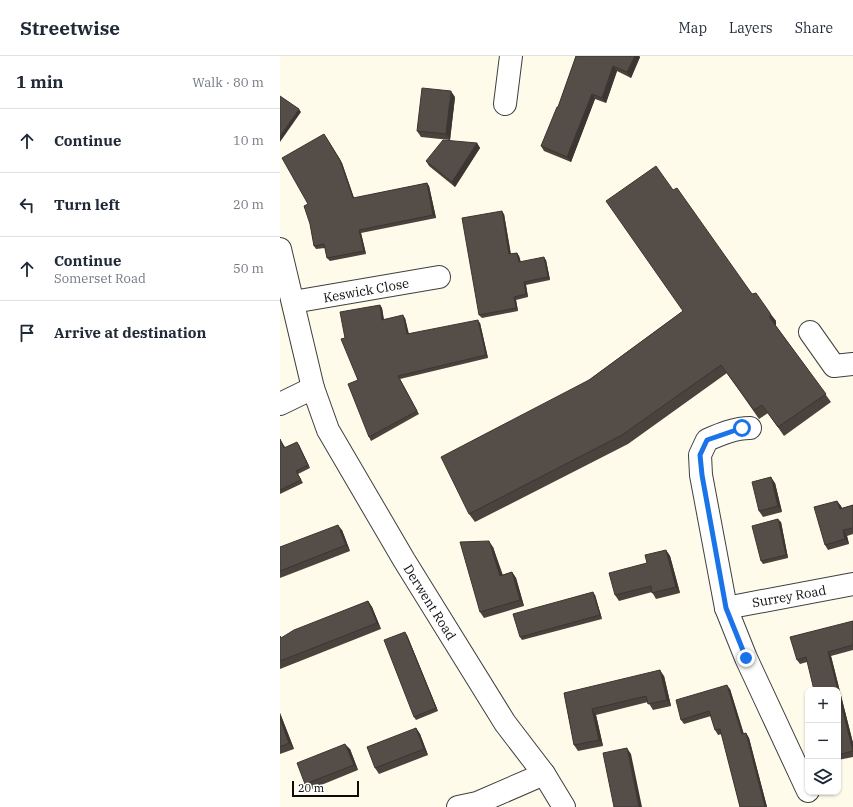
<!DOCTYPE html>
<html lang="en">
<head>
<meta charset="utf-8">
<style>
  :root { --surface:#fff; --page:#f6f6f7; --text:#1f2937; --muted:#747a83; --line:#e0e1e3 }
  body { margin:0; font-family:"IBM Plex Serif",serif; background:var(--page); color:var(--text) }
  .controls { position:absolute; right:12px; bottom:12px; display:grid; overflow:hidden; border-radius:8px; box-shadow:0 1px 3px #0004 }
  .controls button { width:36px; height:36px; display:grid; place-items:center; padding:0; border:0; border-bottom:1px solid var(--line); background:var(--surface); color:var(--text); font:20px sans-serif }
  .scale { position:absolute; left:12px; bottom:10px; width:67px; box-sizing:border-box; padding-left:4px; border:2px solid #0c0c0c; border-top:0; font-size:11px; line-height:14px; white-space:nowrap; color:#0c0c0c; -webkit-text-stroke:3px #fff; paint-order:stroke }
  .stop { position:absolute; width:12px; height:12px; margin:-9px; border:3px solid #1a73e8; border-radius:50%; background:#fff }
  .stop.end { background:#1a73e8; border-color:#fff; box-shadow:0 1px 4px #0008 }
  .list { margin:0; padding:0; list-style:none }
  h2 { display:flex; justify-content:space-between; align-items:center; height:52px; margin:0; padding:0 16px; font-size:17px }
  h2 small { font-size:13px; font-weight:400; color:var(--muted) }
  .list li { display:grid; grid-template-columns:26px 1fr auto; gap:12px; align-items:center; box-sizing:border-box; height:64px; padding:0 16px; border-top:1px solid var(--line) }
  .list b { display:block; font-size:15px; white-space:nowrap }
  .list p { margin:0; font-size:13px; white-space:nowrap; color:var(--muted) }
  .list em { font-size:13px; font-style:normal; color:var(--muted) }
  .icon { flex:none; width:22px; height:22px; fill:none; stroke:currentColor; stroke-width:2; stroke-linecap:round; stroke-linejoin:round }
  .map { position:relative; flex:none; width:573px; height:751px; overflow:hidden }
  header { display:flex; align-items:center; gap:24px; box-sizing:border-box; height:56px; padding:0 20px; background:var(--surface); border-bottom:1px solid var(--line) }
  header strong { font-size:19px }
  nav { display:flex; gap:22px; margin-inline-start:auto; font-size:14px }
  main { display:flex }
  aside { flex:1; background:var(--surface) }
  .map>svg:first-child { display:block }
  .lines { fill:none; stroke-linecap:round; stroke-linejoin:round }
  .minor-casing { stroke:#3f3f3f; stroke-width:24 }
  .minor { stroke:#fff; stroke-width:22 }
  .wall { fill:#49423d }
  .shaded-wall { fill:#3c3632 }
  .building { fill:#554d47; stroke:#3c3632 }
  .route { stroke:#1a73e8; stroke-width:5 }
  .labels { text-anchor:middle; stroke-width:4; stroke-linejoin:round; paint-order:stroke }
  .street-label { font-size:13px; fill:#0c0c0c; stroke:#fff }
</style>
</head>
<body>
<header>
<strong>Streetwise</strong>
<nav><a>Map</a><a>Layers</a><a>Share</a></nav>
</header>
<main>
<aside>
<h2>1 min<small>Walk · 80 m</small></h2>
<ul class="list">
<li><svg class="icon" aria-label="ahead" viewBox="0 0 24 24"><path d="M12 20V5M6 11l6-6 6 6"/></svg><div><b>Continue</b></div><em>10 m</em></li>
<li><svg class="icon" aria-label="left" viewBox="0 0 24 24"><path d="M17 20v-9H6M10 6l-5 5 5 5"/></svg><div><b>Turn left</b></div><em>20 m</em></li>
<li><svg class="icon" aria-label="ahead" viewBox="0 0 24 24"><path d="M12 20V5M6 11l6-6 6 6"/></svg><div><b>Continue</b><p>Somerset Road</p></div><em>50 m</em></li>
<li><svg class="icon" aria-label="arrive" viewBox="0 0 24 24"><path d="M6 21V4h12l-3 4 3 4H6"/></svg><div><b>Arrive at destination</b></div></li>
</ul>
</aside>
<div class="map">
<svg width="573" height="751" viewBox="0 0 573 751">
  <rect width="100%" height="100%" fill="#fffbea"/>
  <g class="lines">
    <g class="minor-casing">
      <g id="minor">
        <path d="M225,48L231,0"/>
        <path d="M0,193L33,332L48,374L124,504L225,667L264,718L284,751"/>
        <path d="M13,246L159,221"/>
        <path d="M530,276L554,310L573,308"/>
        <path d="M0,348L33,332"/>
        <path d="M470,372C455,372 441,378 427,384L420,399L421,419L446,552L466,602L528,735"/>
        <path d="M446,552L573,528"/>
        <path d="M178,751L197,747L264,718"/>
      </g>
    </g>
    <use href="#minor" class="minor"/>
  </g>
  <g class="wall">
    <path d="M296,0H359L360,1L351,22L337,15L326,47L315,43L291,106L264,95L261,90L278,51Z"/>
    <path d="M175,41L170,84L141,81L137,75Z"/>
    <path d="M46,81L62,107L74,142L147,127L149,130L156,162L81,177L86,198L50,205L47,202L45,192L36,193L34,190L30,168L28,148Z"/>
    <path d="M197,87L200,92L175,131L149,110L146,105Z"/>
    <path d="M393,134L472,238L496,265V270L551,346L504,380L488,357L479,363L447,317L348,388L195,466L189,458L309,324L403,255Z"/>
    <path d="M224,158L231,198L237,197L239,200L241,206L266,204L270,224L246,229L248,241L236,244L238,255L202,262L199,259Z"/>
    <path d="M100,249L102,252L104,263L125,262L129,278L200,267L208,302L120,323L139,358L91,385L89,381L78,324L65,282Z"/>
    <path d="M0,383L5,391L19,389L30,412L18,418L23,427L0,438Z"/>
    <path d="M495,427L502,456L483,461L479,455Z"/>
    <path d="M557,445L561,450L562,452L573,449V478L567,480L569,488L548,494L545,489Z"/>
    <path d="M501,466L508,502L483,508L481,505Z"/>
    <path d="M62,474L70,495L0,522V491Z"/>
    <path d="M213,491L222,519L232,516L236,522L244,550L204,562L200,556Z"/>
    <path d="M386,494L390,500L400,537L376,543L372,536L339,545L335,539L367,507Z"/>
    <path d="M315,539L322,563L242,584L240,581Z"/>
    <path d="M88,545L92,551L101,573L0,613V580L1,582Z"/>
    <path d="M573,565V594L551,600L573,687V701L558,704V634L527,606L520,608L517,604Z"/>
    <path d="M127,579L158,655L136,664L134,661Z"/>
    <path d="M384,620L391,650L373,654L368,646L316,659L323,690L298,695L294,689L284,637Z"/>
    <path d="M450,633L464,678L466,677L469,682L487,751H460L442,678L438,679L435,674L431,660L404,668L401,664Z"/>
    <path d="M0,657L14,693L0,698Z"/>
    <path d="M136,672L140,678L148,699L99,718L95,712Z"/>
    <path d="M70,693L78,714L29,734L25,728Z"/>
  </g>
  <g class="shaded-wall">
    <path d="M355,0H359L360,1L351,22L347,16Z"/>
    <path d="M333,10L337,15L326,47L322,42Z"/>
    <path d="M171,35L175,41L170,84L166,78Z"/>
    <path d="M312,38L315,43L291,106L287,101Z"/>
    <path d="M19,53L21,56L0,86V80Z"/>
    <path d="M46,81L62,107L75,145L73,142Z"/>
    <path d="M197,87L200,92L175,131L172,126Z"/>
    <path d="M147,127L149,130L156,162L153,159Z"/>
    <path d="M222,155L224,158L231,201L229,198Z"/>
    <path d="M79,174L81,177L86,198L84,195Z"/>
    <path d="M237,197L239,200L241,209L239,206Z"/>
    <path d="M264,201L266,204L270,224L268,221Z"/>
    <path d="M244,226L246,229L248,241L246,238Z"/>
    <path d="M234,241L236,244L238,255L236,252Z"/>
    <path d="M100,249L102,252L104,267L102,264Z"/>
    <path d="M490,257L496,265V271L490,262Z"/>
    <path d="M123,259L125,262L129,281L127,278Z"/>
    <path d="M198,264L200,267L208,302L206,299Z"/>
    <path d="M17,386L19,389L30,412L28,409Z"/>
    <path d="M491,421L495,427L502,456L498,450Z"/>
    <path d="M557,445L561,450L563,458L560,453Z"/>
    <path d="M498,463L501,466L508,502L506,499Z"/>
    <path d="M58,469L62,474L70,495L66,489Z"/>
    <path d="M563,474L567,480L569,488L565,483Z"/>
    <path d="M209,485L213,491L225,525L220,520Z"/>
    <path d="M386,494L390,500L400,537L396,531Z"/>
    <path d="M232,516L236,522L244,550L240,544Z"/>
    <path d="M313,536L315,539L322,563L320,559Z"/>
    <path d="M88,545L92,551L101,573L97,567Z"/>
    <path d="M125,576L127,579L158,655L156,652Z"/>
    <path d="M548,596L551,600L573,687V695Z"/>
    <path d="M380,614L384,620L391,650L387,644Z"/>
    <path d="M447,629L450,633L465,683L462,678Z"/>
    <path d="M312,653L316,659L323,690L319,684Z"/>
    <path d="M0,657L14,693L9,687L0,662Z"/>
    <path d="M136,672L140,678L148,699L144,693Z"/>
    <path d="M466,677L469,682L487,751H485Z"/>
    <path d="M65,688L70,693L78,714L74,709Z"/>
    <path d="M347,692L351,698L362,751H359Z"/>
  </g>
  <g class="building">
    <path d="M296,0H355L347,16L333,10L322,42L312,38L287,101L261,90L277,51H278Z"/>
    <path d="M142,32L171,35L166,78L137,75Z"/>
    <path d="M0,40L19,53L0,80Z"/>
    <path d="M44,78L60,104L73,142L147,127L153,159L79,174L84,195L47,202L44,188L34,190L30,168L24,150L28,148L2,102Z"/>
    <path d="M163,84L197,87L172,126L146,105Z"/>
    <path d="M376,110L393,134L397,132L472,238L476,237L490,257V262L546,338L498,371L482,349L474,354L441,309L342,379L189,458L161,401L309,324L403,255L326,145Z"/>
    <path d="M222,155L229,198L237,197L239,206L264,201L268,221L244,226L246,238L234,241L236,252L199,259L182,162Z"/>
    <path d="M100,249L102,264L123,259L127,278L198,264L206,299L118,320L137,355L89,381L68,328L78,324L61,283L65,282L60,256Z"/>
    <path d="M0,383L4,392L17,386L28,409L16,415L21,424L0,434Z"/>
    <path d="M491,421L498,450L479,455L472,426Z"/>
    <path d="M557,445L560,453L573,449V472L563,474L565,483L545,489L534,451Z"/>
    <path d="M498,463L506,499L481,505L472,470Z"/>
    <path d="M58,469L66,489L0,515V491Z"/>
    <path d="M209,485L220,520L232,516L240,544L200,556L180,486Z"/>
    <path d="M386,494L396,531L372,537L371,530L335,539L329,517L367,507L365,499Z"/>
    <path d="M313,536L320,559L240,581L233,558Z"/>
    <path d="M88,545L97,567L0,605V580L1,582L14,574Z"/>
    <path d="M573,565V589L548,596L558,634H534L526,601L517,604L510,581Z"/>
    <path d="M125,576L156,652L134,661L104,584Z"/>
    <path d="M380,614L387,644L368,648L366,640L312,653L319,684L294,689L284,637Z"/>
    <path d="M447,629L462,678L466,677L485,751H460L440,673L435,674L429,655L401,664L396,644Z"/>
    <path d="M558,636L573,695L558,699Z"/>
    <path d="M0,662L9,687L0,691Z"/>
    <path d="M136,672L144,693L95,712L87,691Z"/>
    <path d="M65,688L74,709L25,728L17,707Z"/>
    <path d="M347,692L359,751H334L323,697Z"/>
  </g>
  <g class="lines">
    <path class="route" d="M462,372L427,384L420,399L422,419L446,552L466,602"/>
  </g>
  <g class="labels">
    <g class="street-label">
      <text transform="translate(86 234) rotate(-10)" y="5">Keswick Close</text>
      <text transform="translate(509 540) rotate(-10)" y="5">Surrey Road</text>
      <text transform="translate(150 546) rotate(58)" y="5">Derwent Road</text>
    </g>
  </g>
</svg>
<div class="controls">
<button>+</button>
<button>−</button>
<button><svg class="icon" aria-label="layers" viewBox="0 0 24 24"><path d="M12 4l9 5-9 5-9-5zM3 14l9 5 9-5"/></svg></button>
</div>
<div class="scale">20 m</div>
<div class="stop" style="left:462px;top:372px"></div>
<div class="stop end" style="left:466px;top:602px"></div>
</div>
</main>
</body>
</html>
